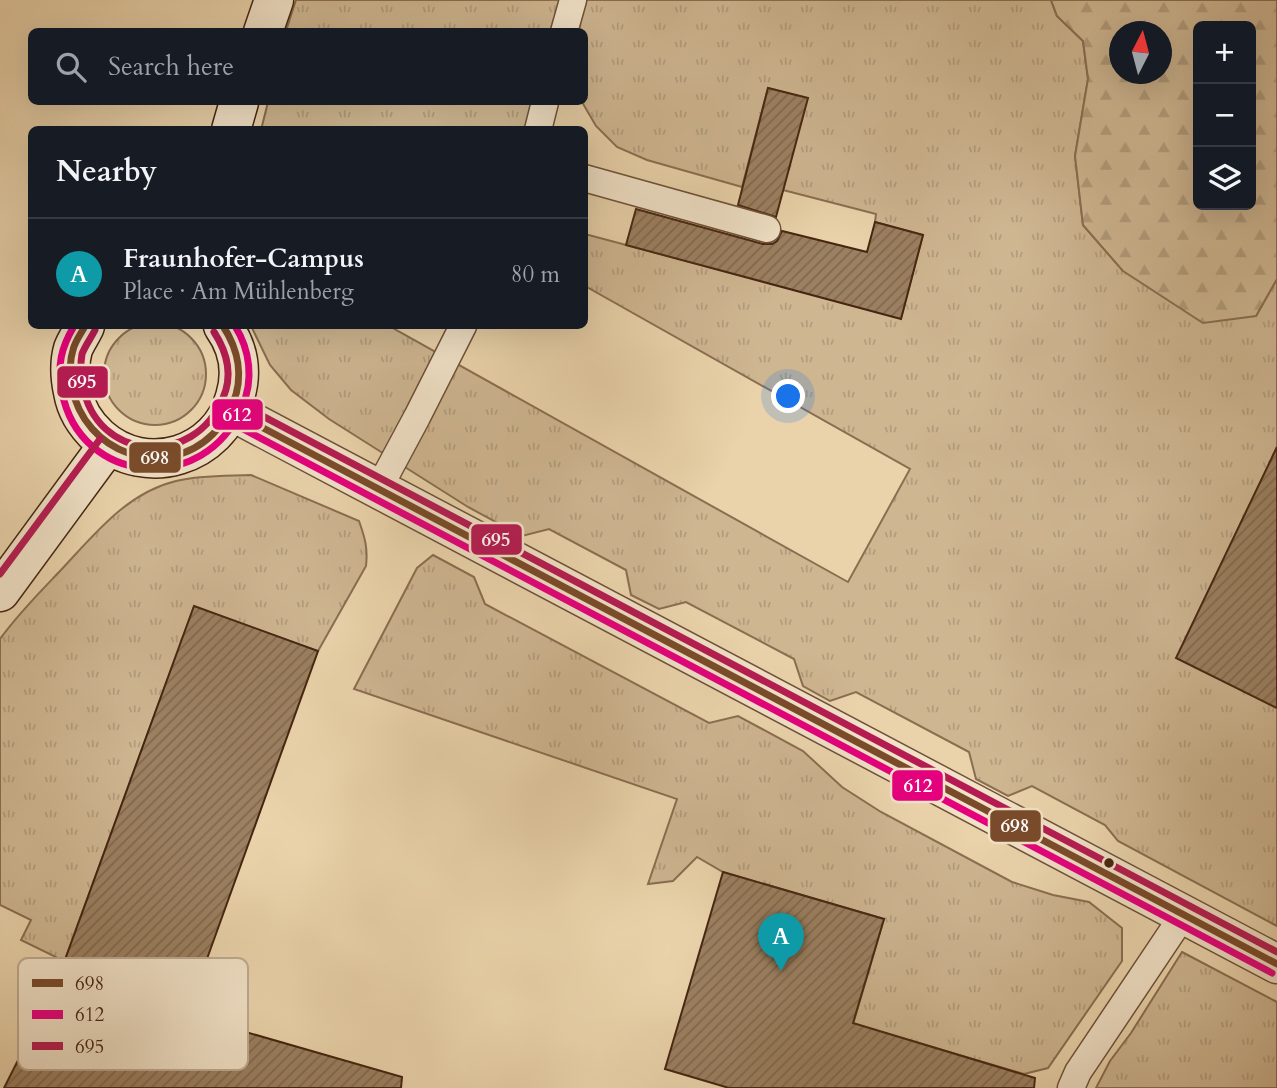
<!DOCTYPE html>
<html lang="en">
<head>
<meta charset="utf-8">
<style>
  :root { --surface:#171b24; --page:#242831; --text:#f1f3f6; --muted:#9ea1a6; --line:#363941; --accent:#2563eb }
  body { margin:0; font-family:Cardo,serif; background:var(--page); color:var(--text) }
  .controls { position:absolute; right:21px; top:21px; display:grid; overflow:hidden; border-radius:10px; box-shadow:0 7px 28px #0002 }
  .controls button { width:63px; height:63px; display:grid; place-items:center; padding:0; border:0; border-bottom:2px solid var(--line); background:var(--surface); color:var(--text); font:35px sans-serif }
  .compass { position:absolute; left:1109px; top:21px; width:63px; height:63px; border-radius:50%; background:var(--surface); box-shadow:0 7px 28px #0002; rotate:6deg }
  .you { position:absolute; left:789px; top:397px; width:24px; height:24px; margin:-18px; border:5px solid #fff; border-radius:50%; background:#1a73e8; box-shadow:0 0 0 10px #1a73e833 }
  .badge { display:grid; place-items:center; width:46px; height:46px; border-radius:50%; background:var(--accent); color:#fff; font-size:23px; font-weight:700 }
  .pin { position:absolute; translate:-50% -58px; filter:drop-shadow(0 2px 4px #0008) }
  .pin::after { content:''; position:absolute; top:37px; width:24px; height:21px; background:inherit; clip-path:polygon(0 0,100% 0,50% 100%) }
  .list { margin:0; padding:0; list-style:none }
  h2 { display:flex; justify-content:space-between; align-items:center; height:91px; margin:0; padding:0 28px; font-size:30px }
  h2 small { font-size:23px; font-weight:400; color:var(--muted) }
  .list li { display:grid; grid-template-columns:46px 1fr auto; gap:21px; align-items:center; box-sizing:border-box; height:112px; padding:0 28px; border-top:2px solid var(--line) }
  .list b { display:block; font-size:26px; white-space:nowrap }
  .list p { margin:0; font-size:23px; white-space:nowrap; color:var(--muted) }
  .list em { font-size:23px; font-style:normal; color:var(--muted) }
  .icon { flex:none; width:38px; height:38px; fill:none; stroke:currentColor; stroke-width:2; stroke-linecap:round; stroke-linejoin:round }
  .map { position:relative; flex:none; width:1277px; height:1088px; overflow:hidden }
  .search { position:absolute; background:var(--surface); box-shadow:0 7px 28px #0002; left:28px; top:28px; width:560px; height:77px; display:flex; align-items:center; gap:18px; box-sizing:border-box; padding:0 24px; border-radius:10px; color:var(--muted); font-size:26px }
  .panel { position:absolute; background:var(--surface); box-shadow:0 7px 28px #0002; left:28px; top:126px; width:560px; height:203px; border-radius:10px }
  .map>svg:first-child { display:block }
  .grass { fill:url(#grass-tufts); stroke:#8a6e51; stroke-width:2 }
  .forest { fill:url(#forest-firs); stroke:#8a6e51; stroke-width:2; fill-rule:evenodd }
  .building { fill:url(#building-hatch); stroke:#462611; stroke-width:2 }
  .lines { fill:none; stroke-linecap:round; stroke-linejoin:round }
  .lane-casing { stroke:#6f5138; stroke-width:29 }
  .street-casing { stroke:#6f5138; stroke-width:41 }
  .secondary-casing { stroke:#462611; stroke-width:41 }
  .lane { stroke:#f1e2c8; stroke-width:26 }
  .street { stroke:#f1e2c8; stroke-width:38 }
  .secondary { stroke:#f1e2c8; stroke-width:38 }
  .bus-1-casing { stroke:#f1e2c8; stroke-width:12 }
  .bus-2-casing { stroke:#f1e2c8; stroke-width:12 }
  .bus-3-casing { stroke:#f1e2c8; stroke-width:12 }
  .bus-1 { stroke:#7a4b2a; stroke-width:7 }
  .bus-2 { stroke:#e5007d; stroke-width:7 }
  .bus-3 { stroke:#b51b52; stroke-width:7 }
  .bus-dot { fill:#462611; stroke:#f1e2c8; stroke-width:2.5 }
  .key { fill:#f1e2c8; stroke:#beaa91; stroke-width:2 }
  .key-label { font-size:19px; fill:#462611 }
  .line-badge { stroke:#f1e2c8; stroke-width:2.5 }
  .badge-label { font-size:19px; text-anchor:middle; font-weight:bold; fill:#fff }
</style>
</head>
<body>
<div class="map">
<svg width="1277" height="1088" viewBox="0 0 1277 1088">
  <defs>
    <pattern id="grass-tufts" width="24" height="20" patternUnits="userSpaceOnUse" patternTransform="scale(1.75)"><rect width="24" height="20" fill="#ceb691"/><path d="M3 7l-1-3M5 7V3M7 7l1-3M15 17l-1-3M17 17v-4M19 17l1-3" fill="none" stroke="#b29c7c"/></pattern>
    <pattern id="forest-firs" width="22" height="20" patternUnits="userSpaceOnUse" patternTransform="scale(1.75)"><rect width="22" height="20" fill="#ceb691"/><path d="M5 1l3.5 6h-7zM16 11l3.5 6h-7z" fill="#b29c7c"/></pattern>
    <pattern id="building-hatch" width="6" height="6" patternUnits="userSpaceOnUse" patternTransform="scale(1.75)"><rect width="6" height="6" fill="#9b8061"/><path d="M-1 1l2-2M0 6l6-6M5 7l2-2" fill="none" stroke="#80694f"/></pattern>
  </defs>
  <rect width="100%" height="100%" fill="#ead3ab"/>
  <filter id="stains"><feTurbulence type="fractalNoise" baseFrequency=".00286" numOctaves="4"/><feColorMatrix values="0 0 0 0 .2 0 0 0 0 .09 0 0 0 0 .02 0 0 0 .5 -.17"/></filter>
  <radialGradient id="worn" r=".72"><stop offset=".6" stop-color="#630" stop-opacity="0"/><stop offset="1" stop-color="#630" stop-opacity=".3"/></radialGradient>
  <g class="grass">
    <path d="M296,0H1051L1057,16L1083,41L1088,79L1075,156L1083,225L1123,271L1256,316L1277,279V447L1177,657L1277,708V926L1118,841L1105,825L1032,786L1008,796L976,779L969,752L856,692L830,701L803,686L794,659L686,602L659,609L631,595L626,570L549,529L522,536L468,507L329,419L291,390L270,365L251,326H389L848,582L910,469L585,286V234L901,318L923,235L875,222L876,214L783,190L807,98L768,88L742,187L647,160L617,147L596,126L582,102H584V32L286,31Z"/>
    <path d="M268,102H545L538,129L261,130Z"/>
    <circle cx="155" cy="374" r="51"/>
    <path d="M251,475L359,521C365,538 368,548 366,566L318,651L194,607L55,987L56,957L21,940L31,920L0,905V639C18,614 39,593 60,571C94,535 126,493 176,481C200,475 227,476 251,475Z"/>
    <path d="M433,555L474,577L485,604L709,723L738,716L803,751L842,787L881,812L1012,882L1053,895L1089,902L1122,928V961L1048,1068L1024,1074L868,1028L849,1038L884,919L723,872L697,857L673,881L648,884L677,799L354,689L417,568Z"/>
    <path d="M1182,952L1277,1002V1088H1096L1110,1061L1131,1033Z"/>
  </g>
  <path class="forest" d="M1051,0H1277V279L1256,316L1203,323L1123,271L1083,225L1075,156L1088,79L1083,41L1057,16ZM1198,26H1251V205H1198ZM1120,32H1162V74H1120Z"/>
  <g class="building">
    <path d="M768,88L808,98L776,217L738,205Z"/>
    <path d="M636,209L763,244H772L777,241L782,231L867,252L875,222L923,235L901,319L626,245Z"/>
    <path d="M1277,447V708L1176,658Z"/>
    <path d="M194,606L318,651L186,1017L225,1026L402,1077L401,1088H4L55,987Z"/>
    <path d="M723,872L884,919L853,1023L1035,1078L1034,1088H729L665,1069Z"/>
  </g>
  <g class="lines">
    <g class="lane-casing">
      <g id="lane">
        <path d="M564,32L573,0"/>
        <path d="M538,130L545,102"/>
        <path d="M584,178L767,229"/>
        <path d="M379,488L417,417L463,326"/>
        <path d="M1071,1088L1078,1072L1184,914"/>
      </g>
    </g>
    <g class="street-casing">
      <path id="street" d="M231,411L1277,964"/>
    </g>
    <g class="secondary-casing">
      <g id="secondary">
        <path d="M263,32L274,0"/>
        <path d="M231,130L239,102"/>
        <path d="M85,326C82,333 76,341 73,349C69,363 70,378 73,392C76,410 86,425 99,437C146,479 219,456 235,397C243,371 238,347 223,326"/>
        <path d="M0,592L108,445"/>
      </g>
    </g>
    <use href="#lane" class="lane"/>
    <use href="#street" class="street"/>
    <use href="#secondary" class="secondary"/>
    <g class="bus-1-casing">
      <g id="bus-1">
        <path d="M85,326C81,334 75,341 73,350C69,362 70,375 72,387C84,453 164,482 213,434C222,425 228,414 233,403C244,376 238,349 223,326"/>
        <path d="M231,411L1277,964"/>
      </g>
    </g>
    <g class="bus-2-casing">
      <g id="bus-2">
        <path d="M74,326C61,348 57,365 62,392C80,486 205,496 242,407C254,380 250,350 235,326"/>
        <path d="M226,420L1272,973"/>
      </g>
    </g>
    <g class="bus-3-casing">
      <g id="bus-3">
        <path d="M95,330C91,338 85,346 82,354C80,365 81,376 83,386C96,461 194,469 223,398C233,375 227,352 214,332"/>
        <path d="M236,402L1277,952"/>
        <path d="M0,574L100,439"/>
      </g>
    </g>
    <use href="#bus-1" class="bus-1"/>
    <use href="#bus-2" class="bus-2"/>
    <use href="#bus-3" class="bus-3"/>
  </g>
  <circle class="bus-dot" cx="1109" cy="863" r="6"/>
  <rect x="18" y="958" width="230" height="112" rx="10" class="key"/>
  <rect x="32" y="979" width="31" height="8" fill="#7a4b2a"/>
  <rect x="32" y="1010" width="31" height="9" fill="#e5007d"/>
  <rect x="32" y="1042" width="31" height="8" fill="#b51b52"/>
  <g class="key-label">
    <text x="75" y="990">698</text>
    <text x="75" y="1021">612</text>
    <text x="75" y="1053">695</text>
  </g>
  <g class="line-badge">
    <rect x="56" y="365" width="53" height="34" rx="7" fill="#b51b52"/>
    <rect x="211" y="398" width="53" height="33" rx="7" fill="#e5007d"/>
    <rect x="128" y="441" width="54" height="33" rx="7" fill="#7a4b2a"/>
    <rect x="470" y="523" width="53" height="33" rx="7" fill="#b51b52"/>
    <rect x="891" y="769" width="53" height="33" rx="7" fill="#e5007d"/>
    <rect x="989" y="809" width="53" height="34" rx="7" fill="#7a4b2a"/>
  </g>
  <g class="badge-label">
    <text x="82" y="388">695</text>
    <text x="237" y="421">612</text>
    <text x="155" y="464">698</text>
    <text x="496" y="546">695</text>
    <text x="918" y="792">612</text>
    <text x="1015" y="832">698</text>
  </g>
  <rect width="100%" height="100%" filter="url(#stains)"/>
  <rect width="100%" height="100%" fill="url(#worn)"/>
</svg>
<div class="controls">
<button>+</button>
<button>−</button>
<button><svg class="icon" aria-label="layers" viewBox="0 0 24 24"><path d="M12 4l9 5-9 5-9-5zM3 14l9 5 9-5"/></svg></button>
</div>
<svg class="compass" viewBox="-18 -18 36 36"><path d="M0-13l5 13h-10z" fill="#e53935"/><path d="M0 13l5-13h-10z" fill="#9ea1a6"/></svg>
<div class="you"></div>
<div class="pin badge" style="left:781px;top:971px;background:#0f9aa8">A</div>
<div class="search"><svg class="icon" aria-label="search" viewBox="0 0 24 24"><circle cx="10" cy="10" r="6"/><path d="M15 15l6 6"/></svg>Search here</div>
<section class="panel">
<h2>Nearby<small></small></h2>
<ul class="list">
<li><span class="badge" style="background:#0f9aa8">A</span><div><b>Fraunhofer-Campus</b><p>Place · Am Mühlenberg</p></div><em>80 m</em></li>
</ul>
</section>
</div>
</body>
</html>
